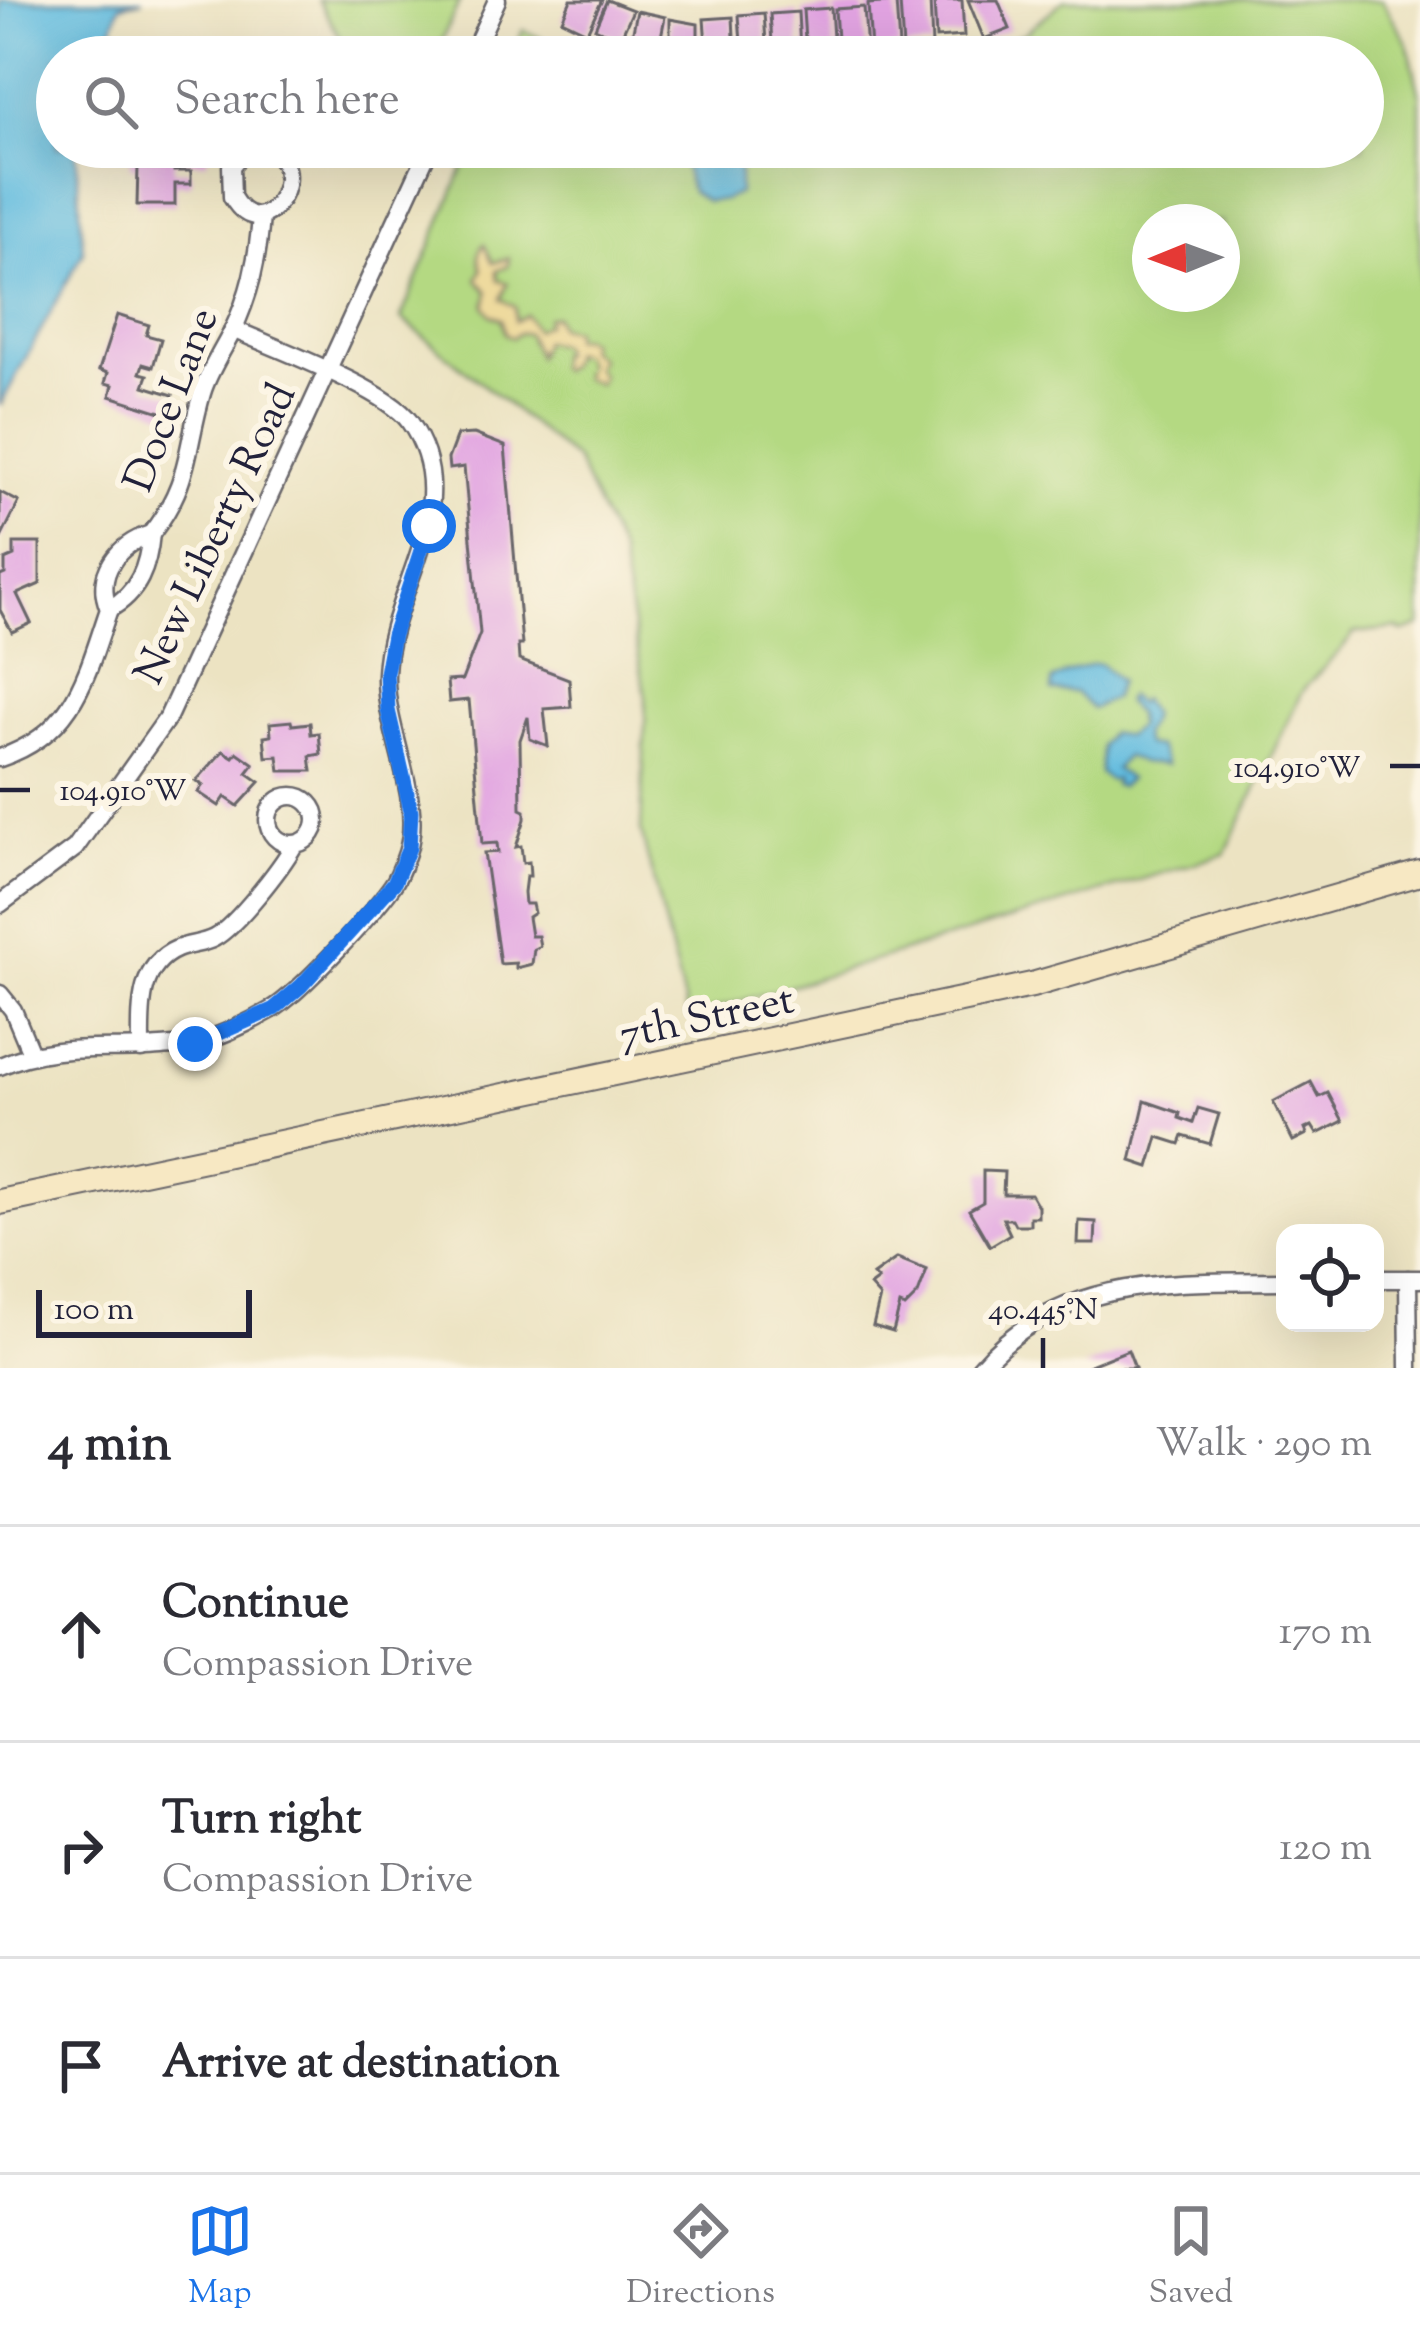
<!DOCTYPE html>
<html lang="en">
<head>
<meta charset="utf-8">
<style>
  :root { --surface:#fff; --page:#f7f7f7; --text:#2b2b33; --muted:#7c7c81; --line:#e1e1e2; --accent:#1a73e8 }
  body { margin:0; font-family:"Sorts Mill Goudy",serif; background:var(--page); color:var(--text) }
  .controls { position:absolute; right:36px; bottom:36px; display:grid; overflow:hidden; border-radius:24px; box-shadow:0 12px 48px #0002 }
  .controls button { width:108px; height:108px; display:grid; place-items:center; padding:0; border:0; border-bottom:3px solid var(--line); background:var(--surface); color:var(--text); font:60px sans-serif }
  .compass { position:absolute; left:1132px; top:204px; width:108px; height:108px; border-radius:50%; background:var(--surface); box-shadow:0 12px 48px #0002; rotate:269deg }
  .scale { position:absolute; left:36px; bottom:30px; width:216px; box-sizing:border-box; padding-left:12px; border:6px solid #22223b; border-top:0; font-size:33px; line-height:42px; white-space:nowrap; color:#22223b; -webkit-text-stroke:9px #fcf5e5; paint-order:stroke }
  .stop { position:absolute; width:36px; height:36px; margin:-27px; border:9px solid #1a73e8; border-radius:50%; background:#fff }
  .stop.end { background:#1a73e8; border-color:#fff; box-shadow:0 3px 12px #0008 }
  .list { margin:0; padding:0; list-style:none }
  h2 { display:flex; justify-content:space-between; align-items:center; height:156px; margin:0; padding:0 48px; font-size:51px }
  h2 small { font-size:39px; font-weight:400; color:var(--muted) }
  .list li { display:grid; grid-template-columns:78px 1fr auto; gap:36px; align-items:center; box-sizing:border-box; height:216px; padding:0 48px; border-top:3px solid var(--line) }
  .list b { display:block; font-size:45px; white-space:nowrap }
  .list p { margin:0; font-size:39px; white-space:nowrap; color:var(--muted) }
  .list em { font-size:39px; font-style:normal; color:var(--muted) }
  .icon { flex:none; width:66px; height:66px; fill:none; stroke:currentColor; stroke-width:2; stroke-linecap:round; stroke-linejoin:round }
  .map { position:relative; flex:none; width:1420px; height:1368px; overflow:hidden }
  .search { position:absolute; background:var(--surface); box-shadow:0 12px 48px #0002; left:36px; right:36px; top:36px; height:132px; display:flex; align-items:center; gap:30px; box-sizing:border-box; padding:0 42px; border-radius:66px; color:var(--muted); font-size:45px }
  .sheet { height:804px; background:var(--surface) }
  nav { display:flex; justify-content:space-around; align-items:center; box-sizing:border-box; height:168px; border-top:3px solid var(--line); background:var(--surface); font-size:33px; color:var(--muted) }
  nav a { display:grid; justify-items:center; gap:6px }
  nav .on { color:var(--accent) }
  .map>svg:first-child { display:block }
  .green { fill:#b4d982; stroke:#6b7e5e; stroke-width:3; fill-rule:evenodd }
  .sand { fill:#eeda9e; stroke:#887e6c; stroke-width:3 }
  .water { fill:#62bcdf; stroke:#426f8d; stroke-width:3 }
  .building { fill:#e1a3e1 }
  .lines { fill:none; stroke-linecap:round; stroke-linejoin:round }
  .street-casing { stroke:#69666a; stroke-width:21 }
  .secondary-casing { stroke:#69666a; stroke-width:28 }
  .street { stroke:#fff; stroke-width:16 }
  .secondary { stroke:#f7e8c3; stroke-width:24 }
  .route { stroke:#1a73e8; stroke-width:15 }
  .ticks { fill:none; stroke:#22223b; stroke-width:4.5 }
  .labels { text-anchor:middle; stroke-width:12; stroke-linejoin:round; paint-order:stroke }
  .street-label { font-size:42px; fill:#22223b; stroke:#fcf5e5 }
  .ticks-label { font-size:30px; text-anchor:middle; fill:#22223b; stroke:#fcf5e5; stroke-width:12; stroke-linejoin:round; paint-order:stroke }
</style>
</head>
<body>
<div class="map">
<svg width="1420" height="1368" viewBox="0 0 1420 1368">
  <rect width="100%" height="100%" fill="#fcf5e5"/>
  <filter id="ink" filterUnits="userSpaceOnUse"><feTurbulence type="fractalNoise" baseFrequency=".00833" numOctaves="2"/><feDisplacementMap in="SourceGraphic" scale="24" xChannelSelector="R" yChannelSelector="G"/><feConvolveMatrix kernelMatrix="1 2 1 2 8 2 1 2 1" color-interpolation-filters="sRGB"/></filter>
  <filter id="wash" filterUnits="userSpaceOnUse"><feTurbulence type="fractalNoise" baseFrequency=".004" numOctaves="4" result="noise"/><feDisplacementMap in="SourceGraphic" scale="48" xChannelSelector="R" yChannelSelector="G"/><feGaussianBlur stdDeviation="2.7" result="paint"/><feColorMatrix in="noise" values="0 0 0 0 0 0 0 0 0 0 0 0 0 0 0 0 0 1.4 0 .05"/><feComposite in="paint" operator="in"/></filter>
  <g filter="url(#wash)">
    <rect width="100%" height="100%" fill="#ece3c2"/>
    <g class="green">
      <path d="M318,0H460L434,57H352Z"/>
      <path d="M1064,0H1382L1408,44L1420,96V626L1403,632L1397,628L1354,633C1338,656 1318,671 1301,693L1225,854L688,1017L641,831L646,698L620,553L576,460L401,318L472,147H1363V57H970L1024,34ZM1150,222H1222V294H1150Z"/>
      <path d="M523,30L582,57H583H511Z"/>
    </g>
    <path class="sand" d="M484,244L493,263L509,258L508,266L497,271L498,280L508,283L501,299L515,307V321L526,315L535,330L546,324L547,317L555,316L558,327L573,330V338L583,337L589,342L587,349L599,358L595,368L601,375L598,384L582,378L586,365L582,356L571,352L568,365L560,370L556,366L558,354L562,352L559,345L544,341L537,356L527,333H519L512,338L505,334L501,319L491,315L485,306L488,292L477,279L482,270C479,259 475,255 484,244Z"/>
    <g class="water">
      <path d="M0,0H143L120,5L103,57H57V147H76L83,252L0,406Z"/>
      <path d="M678,147H739V193L724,200L706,201L691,191Z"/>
      <path d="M1092,664H1100L1119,681L1113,698L1092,709L1075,692L1052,691V681C1063,673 1079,670 1092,664Z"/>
      <path d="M1128,696L1137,703L1141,699L1151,715L1142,735L1145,745L1158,747L1166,765L1141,763L1126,756L1115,769L1129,779L1120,787L1114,785L1115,779L1109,780L1100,773L1101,745L1110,733L1126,736L1137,727L1136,713L1125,702Z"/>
    </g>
    <g id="blocks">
      <g class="building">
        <path d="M571,0H602L587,32L562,20Z"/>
        <path d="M607,0L633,10L620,39L595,28Z"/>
        <path d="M930,0L932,46L903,48L900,2Z"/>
        <path d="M934,0H962L964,36L936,38Z"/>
        <path d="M968,0H998L1010,29L984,39Z"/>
        <path d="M896,2L899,47L871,49L868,4Z"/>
        <path d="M864,7L867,52L838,54L835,9Z"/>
        <path d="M831,8L834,53L806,55L803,10Z"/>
        <path d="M637,11L665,17L657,57L628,56Z"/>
        <path d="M798,12L800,50L773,56L770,14Z"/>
        <path d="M764,13L767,57H742L739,15Z"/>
        <path d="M733,17L735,57H707L704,19Z"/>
        <path d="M670,19L698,24V57H670Z"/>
        <path d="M130,147H207V162L174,161V171H191V184H175V205H137L138,167H130Z"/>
        <path d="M117,315L149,325L146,335L161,339L153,367L143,364L140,373L148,375L144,386L173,395L167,414L110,396L113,385L105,383L108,373L99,370Z"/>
        <path d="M474,434L505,446L522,645H518L519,660L569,679L571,707L544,709L548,746L530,739L528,717L520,740L521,809L525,811V819L516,847L521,846L523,863L529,862L530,876H526L524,892L525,904H532L534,913L528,917L531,936H538L540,946L534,949L532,964L516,968V963L500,964L484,853L498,852L497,843L482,844L469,700L449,702L447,681L462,680L480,633L464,467L449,469L448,459L457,435Z"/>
        <path d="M0,492L19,502L0,540Z"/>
        <path d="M14,543H40V584L17,594L31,623L12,632L0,610V576L5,574V560L14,556Z"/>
        <path d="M291,721L292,725L310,723L311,734L319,733L321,754L310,756L312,771H280L278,756L266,757L264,736L271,735L270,723Z"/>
        <path d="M223,751L233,757L237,752L254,764L247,773L260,782L238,806L225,797L219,806L198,792L203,785L196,781Z"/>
        <path d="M1311,1082L1319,1097L1328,1093L1343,1121L1317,1134L1312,1126L1305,1129L1307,1134L1293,1141L1273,1102Z"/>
        <path d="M1145,1101L1180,1113L1179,1118L1193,1123L1198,1108L1219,1114L1210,1144L1183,1136L1180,1144L1158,1137L1149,1167L1131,1161Z"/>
        <path d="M983,1171L1004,1172L1003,1194H1031L1038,1206V1217H1030V1225H1015L1012,1219H1003L1010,1234L990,1246L969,1210L983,1202Z"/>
        <path d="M1079,1221L1096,1222L1095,1244H1078Z"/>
        <path d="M897,1258L927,1270L918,1294L905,1307L900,1305L893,1332L873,1326L880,1297L870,1286L878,1280L873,1275Z"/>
        <path d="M1128,1350L1135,1368H1083Z"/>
      </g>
    </g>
  </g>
  <g filter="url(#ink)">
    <use href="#blocks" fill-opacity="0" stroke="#69666a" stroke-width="3"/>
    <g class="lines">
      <g class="street-casing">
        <g id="street">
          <path d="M471,57L497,0"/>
          <path d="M252,148C324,147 268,259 232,197L231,166L243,152Z"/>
          <path d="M151,534C191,482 185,452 202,393C208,373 221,353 231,334C250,295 258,259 261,216"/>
          <path d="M0,758C75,733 86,676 109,609C94,574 118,544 151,534C148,566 139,593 109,609"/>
          <circle cx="292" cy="820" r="24"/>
          <path d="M0,904L75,848L168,717L430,147"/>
          <path d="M0,994L13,1010L31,1053"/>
          <path d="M141,1049C141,1013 137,966 177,949C189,944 203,944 214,938C236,926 281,868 294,845"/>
          <path d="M0,1066C55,1042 103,1052 161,1047C172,1046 186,1046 197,1043C220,1036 250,1022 271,1010C299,994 372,914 392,886C399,877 403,864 407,853C425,800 384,731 386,674C389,587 469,505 409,421C385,388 274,348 233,329"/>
          <path d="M1375,1279H1420"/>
          <path d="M1408,1279L1409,1368"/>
          <path d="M980,1368C1059,1275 1175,1282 1285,1281"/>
        </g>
      </g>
      <g class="secondary-casing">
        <path id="secondary" d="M0,1202L1032,985L1420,873"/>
      </g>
      <use href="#street" class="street"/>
      <use href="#secondary" class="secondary"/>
    </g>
  </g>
  <g class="lines" filter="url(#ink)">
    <path class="route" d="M195,1044L274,1009L301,986L394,883L409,848L411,811L388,710L386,673L393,635L429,526"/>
  </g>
  <path class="ticks" d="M1390,766H1420M0,790H30M1043,1338V1368"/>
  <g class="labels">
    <g class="street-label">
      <text transform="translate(169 399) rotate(-69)" y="15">Doce Lane</text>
      <text transform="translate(213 533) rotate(-65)" y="15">New Liberty Road</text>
      <text transform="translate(706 1015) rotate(-12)" y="15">7th Street</text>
    </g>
  </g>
  <g class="ticks-label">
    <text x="1297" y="777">104.910°W</text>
    <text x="123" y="800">104.910°W</text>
    <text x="1043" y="1319">40.445°N</text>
  </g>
</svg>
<div class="controls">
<button><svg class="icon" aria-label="locate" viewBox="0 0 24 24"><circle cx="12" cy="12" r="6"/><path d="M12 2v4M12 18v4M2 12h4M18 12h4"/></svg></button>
</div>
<svg class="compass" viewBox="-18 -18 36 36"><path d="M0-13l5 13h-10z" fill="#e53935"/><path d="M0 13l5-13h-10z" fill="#7c7c81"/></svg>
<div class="scale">100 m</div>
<div class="stop" style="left:429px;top:526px"></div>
<div class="stop end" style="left:195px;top:1044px"></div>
<div class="search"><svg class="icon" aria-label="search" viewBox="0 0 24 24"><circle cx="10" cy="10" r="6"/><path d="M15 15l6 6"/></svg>Search here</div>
</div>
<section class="sheet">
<h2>4 min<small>Walk · 290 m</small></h2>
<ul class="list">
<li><svg class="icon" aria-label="ahead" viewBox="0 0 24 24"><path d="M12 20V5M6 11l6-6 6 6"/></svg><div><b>Continue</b><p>Compassion Drive</p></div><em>170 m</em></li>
<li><svg class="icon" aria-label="right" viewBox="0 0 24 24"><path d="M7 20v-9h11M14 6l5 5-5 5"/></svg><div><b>Turn right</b><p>Compassion Drive</p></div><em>120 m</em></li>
<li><svg class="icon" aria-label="arrive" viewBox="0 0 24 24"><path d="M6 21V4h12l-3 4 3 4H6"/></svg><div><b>Arrive at destination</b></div></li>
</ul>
</section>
<nav>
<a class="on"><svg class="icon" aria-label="map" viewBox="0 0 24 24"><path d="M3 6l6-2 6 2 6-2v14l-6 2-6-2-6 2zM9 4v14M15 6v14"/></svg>Map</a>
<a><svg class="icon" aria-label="directions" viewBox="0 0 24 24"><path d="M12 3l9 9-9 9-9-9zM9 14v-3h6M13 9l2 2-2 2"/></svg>Directions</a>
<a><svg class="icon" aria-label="saved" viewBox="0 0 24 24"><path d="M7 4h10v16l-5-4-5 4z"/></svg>Saved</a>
</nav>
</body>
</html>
